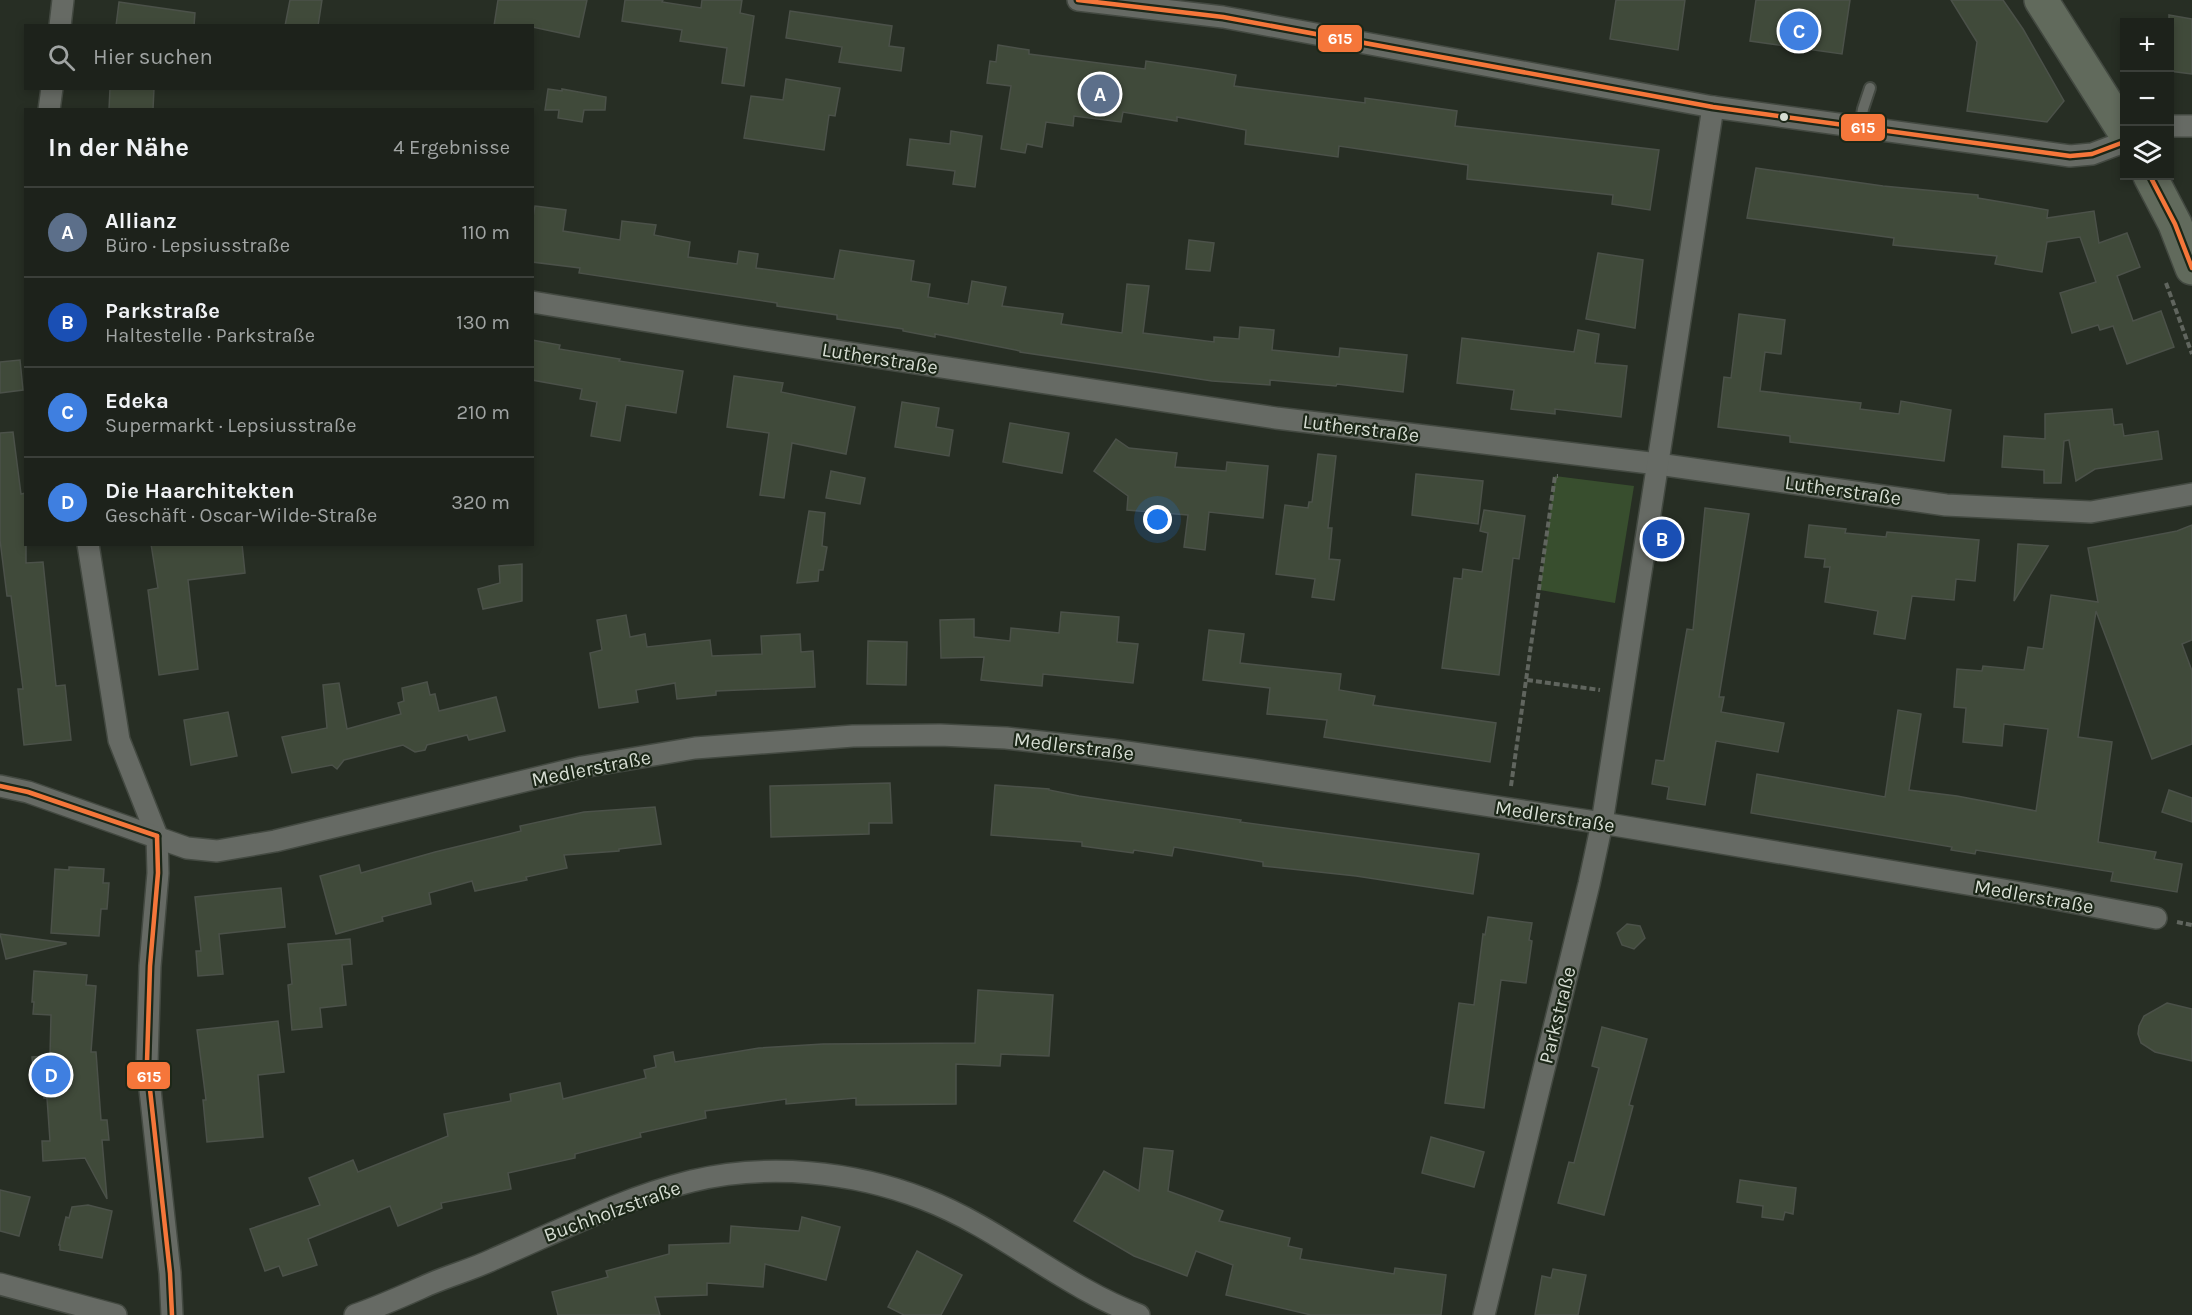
<!DOCTYPE html>
<html lang="de">
<head>
<meta charset="utf-8">
<style>
  :root { --surface:#1d221b; --page:#252a24; --text:#f1f3f6; --muted:#a0a4a3; --line:#3b3f3a; --accent:#99a096 }
  body { margin:0; font-family:Karla,sans-serif; background:var(--page); color:var(--text) }
  .controls { position:absolute; right:18px; top:18px; display:grid; overflow:hidden; border-radius:0px; box-shadow:0 3px 9px #0003 }
  .controls button { width:54px; height:54px; display:grid; place-items:center; padding:0; border:0; border-bottom:2px solid var(--line); background:var(--surface); color:var(--text); font:30px sans-serif }
  .you { position:absolute; left:1158px; top:520px; width:21px; height:21px; margin:-15px; border:4px solid #fff; border-radius:50%; background:#1a73e8; box-shadow:0 0 0 9px #1a73e833 }
  .badge { display:grid; place-items:center; width:39px; height:39px; border-radius:50%; background:var(--accent); color:#fff; font-size:20px; font-weight:700 }
  .pin { position:absolute; translate:-50% -50%; border:3px solid #fff; box-shadow:0 2px 6px #0006 }
  .list { margin:0; padding:0; list-style:none }
  h2 { display:flex; justify-content:space-between; align-items:center; height:78px; margin:0; padding:0 24px; font-size:26px }
  h2 small { font-size:20px; font-weight:400; color:var(--muted) }
  .list li { display:grid; grid-template-columns:39px 1fr auto; gap:18px; align-items:center; box-sizing:border-box; height:90px; padding:0 24px; border-top:2px solid var(--line) }
  .list b { display:block; font-size:22px; white-space:nowrap }
  .list p { margin:0; font-size:20px; white-space:nowrap; color:var(--muted) }
  .list em { font-size:20px; font-style:normal; color:var(--muted) }
  .icon { flex:none; width:33px; height:33px; fill:none; stroke:currentColor; stroke-width:2; stroke-linecap:round; stroke-linejoin:round }
  .map { position:relative; flex:none; width:2192px; height:1315px; overflow:hidden }
  .search { position:absolute; background:var(--surface); box-shadow:0 3px 9px #0003; left:24px; top:24px; width:510px; height:66px; display:flex; align-items:center; gap:15px; box-sizing:border-box; padding:0 21px; border-radius:0px; color:var(--muted); font-size:22px }
  .panel { position:absolute; background:var(--surface); box-shadow:0 3px 9px #0003; left:24px; top:108px; width:510px; height:438px; border-radius:0px }
  .map>svg:first-child { display:block }
  .green { fill:#384e2e }
  .building { fill:#404a3a; stroke:#4b5149; stroke-width:1.5 }
  .lines { fill:none; stroke-linecap:round; stroke-linejoin:round }
  .service-casing { stroke:#434941; stroke-width:14 }
  .minor-casing { stroke:#434941; stroke-width:24 }
  .primary-casing { stroke:#434941; stroke-width:36 }
  .path { stroke:#60655e; stroke-width:4; stroke-dasharray:6 3; stroke-linecap:butt }
  .service { stroke:#666a64; stroke-width:10 }
  .minor { stroke:#666a64; stroke-width:21 }
  .primary { stroke:#616a5c; stroke-width:33 }
  .bus-1-casing { stroke:#1c2718; stroke-width:9 }
  .bus-1 { stroke:#f5763a; stroke-width:4.5 }
  .bus-dot { fill:#d6ddd3; stroke:#1c2718; stroke-width:2 }
  .labels { text-anchor:middle; stroke-width:4.5; stroke-linejoin:round; paint-order:stroke }
  .street-label { font-size:20px; fill:#d6ddd3; stroke:#1c2718 }
  .line-badge { stroke:#1c2718; stroke-width:2 }
  .badge-label { font-size:16px; text-anchor:middle; font-weight:bold; fill:#fff }
</style>
</head>
<body>
<div class="map">
<svg width="2192" height="1315" viewBox="0 0 2192 1315">
  <rect width="100%" height="100%" fill="#272e24"/>
  <path class="green" d="M1555,476L1634,486L1615,603L1540,590Z"/>
  <g class="building">
    <path d="M290,0H322L318,26H285Z"/>
    <path d="M498,0H587L579,37L532,27V26H494Z"/>
    <path d="M625,0H663L662,2L701,8L702,0H742L740,13L754,16L744,86L722,83L727,48L680,41L682,30L622,21Z"/>
    <path d="M1616,0H1685L1678,50L1610,39Z"/>
    <path d="M1756,0H1850L1842,54L1750,41Z"/>
    <path d="M1951,0H2003L2023,29L2064,101L2047,122L1967,111L1977,42Z"/>
    <path d="M119,2L195,13L194,26H116Z"/>
    <path d="M790,11L892,26L889,46L904,48L901,71L839,62L842,47L786,38Z"/>
    <path d="M2169,15L2192,19V74L2169,71Z"/>
    <path d="M998,45L1029,50V54L1145,69L1146,61L1206,70L1236,75L1234,86L1365,103V98L1457,111L1455,126L1659,150L1650,210L1612,204L1613,195L1467,179L1468,165L1339,146L1338,157L1245,144L1246,130L1177,117V121L1123,112L1121,122L1074,116L1073,126L1046,122L1042,147L1027,144L1025,153L1001,149L1011,86L987,83L990,61L996,62Z"/>
    <path d="M786,79L840,88L835,116L829,115L824,150L744,138L751,96L783,100Z"/>
    <path d="M110,88H154L153,110H109Z"/>
    <path d="M548,89L562,91V89L606,97L605,110H584L582,122L558,118L559,110H545Z"/>
    <path d="M951,131L982,136L975,187L953,184L955,171L907,165L910,139L950,144Z"/>
    <path d="M1756,168L1883,186L1978,195V198L2048,210L2047,218L2094,211L2099,243L2127,233L2140,267L2117,276L2133,321L2161,311L2174,347L2127,364L2113,326L2100,330L2098,325L2072,333L2060,293L2096,282L2080,237L2047,242L2042,272L1995,264L1997,256L1893,245L1894,238L1747,218Z"/>
    <path d="M535,206L566,210L563,231L620,240L622,221L656,225L654,235L690,242L688,257L737,264L739,251L758,254L756,268L834,279L840,250L914,261L911,281L930,284L928,297L968,304L972,281L1006,287L1002,306L1063,314L1061,324L1122,333L1127,284L1149,286L1143,333L1214,342V337L1239,339L1240,327L1274,330L1272,350L1339,357L1340,348L1407,355L1403,392L1337,384L1336,386L1270,380V385L1212,381L1154,372L1020,352V351L935,334V337L903,331V329L837,319V315L777,306V303L579,273L580,268L532,262V222Z"/>
    <path d="M1189,240L1214,243L1210,271L1186,269Z"/>
    <path d="M1598,253L1643,260L1635,328L1586,319Z"/>
    <path d="M1739,314L1785,320L1781,354L1765,352L1760,391L1861,403L1860,409L1899,414L1901,401L1951,410L1944,461L1790,442V436L1718,427L1724,377L1731,378Z"/>
    <path d="M1578,330L1599,334L1595,363L1627,366L1621,417L1555,409V414L1511,409L1514,390L1457,383L1462,338L1574,352Z"/>
    <path d="M532,340L560,345L559,349L620,359L619,361L683,371L676,413L626,405L620,441L591,436L597,402L580,399L582,389L532,380Z"/>
    <path d="M20,360L23,390L0,393V362Z"/>
    <path d="M734,376L783,383L781,392L855,407L846,454L792,443L784,498L760,495L769,433L727,427Z"/>
    <path d="M902,402L939,408L936,427L953,430L949,456L895,447Z"/>
    <path d="M2112,409L2114,425L2122,424L2124,436L2158,431L2162,459L2095,469L2076,481L2069,440L2064,441L2061,483H2044V470L2002,467L2004,436L2045,439V414Z"/>
    <path d="M1010,423L1069,433L1062,473L1003,462Z"/>
    <path d="M13,432L21,494L26,493V563L43,562L56,686L65,685L71,740L24,745L18,689H23L11,596H7L0,540V433Z"/>
    <path d="M1116,439L1129,448L1177,453L1175,467L1226,471L1227,462L1268,466L1263,518L1209,512L1205,550L1184,547L1188,515L1127,510L1128,496L1094,471Z"/>
    <path d="M1318,454L1336,456L1328,528H1332L1329,559L1340,560L1334,600L1312,597L1315,579L1276,574L1285,505L1308,508L1309,502H1312Z"/>
    <path d="M831,471L865,478L860,504L826,498Z"/>
    <path d="M1416,474L1483,481L1478,524L1412,515Z"/>
    <path d="M1705,508L1749,514L1719,697H1724L1721,712L1784,723L1778,752L1716,741L1705,805L1667,799L1669,787L1652,784L1656,760L1664,761L1687,629L1693,630Z"/>
    <path d="M1484,510L1525,516L1519,559L1513,558L1499,675L1442,668L1454,578L1462,579L1463,569L1482,572L1488,533L1480,531Z"/>
    <path d="M809,511L825,513L822,546L827,547L823,570H819L818,581L797,583Z"/>
    <path d="M1809,525L1846,529L1845,533L1886,537L1887,532L1979,540L1975,581L1956,579L1954,600L1912,596L1905,639L1874,634L1878,611L1825,602L1830,567H1824L1825,559L1805,557Z"/>
    <path d="M2192,525V640L2182,644L2192,671V744L2152,759L2096,611L2078,737L2112,742L2098,842L2156,852L2154,859L2182,864L2177,892L2111,881L2113,872L1976,850L1975,854L1951,850L1952,847L1751,813L1757,774L1885,797L1898,710L1921,714L1909,790L1957,796L2036,811L2048,729L2004,724L2002,746L1963,742L1966,708L1954,707L1957,669L1982,671L1983,666L2024,670L2028,647L2043,649L2051,595L2098,602L2088,548L2177,531Z"/>
    <path d="M151,544H242L245,573L188,580L198,669L159,675L148,590L158,588Z"/>
    <path d="M2018,544L2048,546L2014,601Z"/>
    <path d="M522,564V601L483,609L478,589L500,583L499,566Z"/>
    <path d="M1061,612L1119,617L1117,642L1138,644L1133,683L1043,674L1042,686L981,680L984,657L941,658L940,620L974,619V637L1010,641L1011,628L1059,633Z"/>
    <path d="M626,615L630,637L645,634L647,647L710,640L712,656L762,654L761,636L800,634L801,652L813,651L815,687L716,691V695L677,699L675,683L636,690L638,702L599,708L590,653L602,650L597,620Z"/>
    <path d="M1209,630L1244,634L1240,663L1341,674L1339,690L1375,696L1373,705L1496,723L1490,762L1324,737L1327,720L1267,714L1270,688L1203,680Z"/>
    <path d="M868,641L907,642L906,685L867,684Z"/>
    <path d="M427,682L430,695L435,694L439,711L496,697L505,731L469,740L467,735L427,745L425,750L415,752L403,745L344,760L337,769L332,765L292,773L282,737L327,728L323,685L339,683L347,729L401,714L398,703L404,701L402,688Z"/>
    <path d="M228,712L237,756L191,765L184,720Z"/>
    <path d="M890,783L892,823H869V834L771,837L770,786Z"/>
    <path d="M995,785L1049,789V790L1079,796L1241,820L1240,822L1479,854L1473,894L1356,876L1263,866V862L1174,847L1172,856L1134,850L1133,853L1082,846V842L991,835Z"/>
    <path d="M2169,790L2192,798V822L2162,812Z"/>
    <path d="M655,807L661,844L619,849V851L564,855L567,868L526,877L527,880L475,891L472,881L429,893L431,904L382,917L383,921L336,934L320,876L359,865L361,873L435,852L521,831L520,826L584,812Z"/>
    <path d="M69,867L104,869L103,883H109L107,909H101L99,936L51,933L55,869L69,870Z"/>
    <path d="M281,888L285,927L219,934L223,974L198,976L196,951H201L195,897Z"/>
    <path d="M1488,917L1532,923L1529,940L1532,941L1526,983L1501,980L1484,1108L1445,1103L1459,1003L1474,1005L1483,934L1485,935Z"/>
    <path d="M1627,924L1640,926L1645,938L1634,949L1622,945L1617,933Z"/>
    <path d="M0,934L66,943V944L6,959Z"/>
    <path d="M350,939L352,964L342,965L346,1005L320,1008L322,1027L292,1030L288,985L292,984L288,944Z"/>
    <path d="M34,971L87,975L86,985L96,986L91,1052H96L101,1120H107L109,1140H102L107,1199L85,1158L43,1161L42,1141H50L47,1098H44L43,1077H34L32,1057L50,1056L51,1015L33,1014L34,1002H32Z"/>
    <path d="M978,990L1053,995L1049,1056L1001,1054L1000,1066L956,1064V1104L856,1105V1098L786,1104V1099L705,1111L706,1118L640,1133L641,1137L575,1154V1158L508,1173L511,1189L441,1203L442,1208L398,1226L390,1206L308,1239L317,1265L283,1276L279,1266L265,1271L250,1229L320,1205L309,1178L353,1160L358,1172L448,1136L444,1114L511,1101L510,1094L560,1083L563,1099L646,1078L644,1070L656,1067L654,1056L673,1052L675,1062L759,1048L823,1044L975,1043Z"/>
    <path d="M2167,1003L2192,1009V1061L2155,1052L2141,1043L2138,1034L2139,1026L2144,1016Z"/>
    <path d="M278,1021L284,1072L258,1075L263,1137L207,1142L203,1100H206L197,1030Z"/>
    <path d="M1602,1027L1647,1039L1629,1105L1633,1106L1604,1215L1558,1203L1569,1162L1574,1163L1599,1068L1592,1066Z"/>
    <path d="M1431,1137L1484,1152L1474,1187L1422,1173Z"/>
    <path d="M1144,1148L1173,1151L1168,1191L1223,1211L1219,1221L1290,1238L1288,1246L1302,1249L1300,1259L1394,1274L1395,1268L1446,1275L1441,1315H1311L1226,1295L1233,1265L1196,1251L1187,1276L1134,1256L1074,1221L1104,1171L1139,1191Z"/>
    <path d="M1740,1180L1796,1188L1793,1214L1785,1212L1783,1220L1762,1217L1763,1206L1737,1202Z"/>
    <path d="M0,1190L30,1197L19,1236L0,1231Z"/>
    <path d="M88,1205L112,1211L102,1258L60,1250V1245H59L66,1217L69,1218L72,1207Z"/>
    <path d="M802,1217L840,1227L826,1280L765,1264L763,1287L707,1283V1295L655,1297L660,1315H558L552,1292L608,1277L606,1271L669,1254V1245L730,1243L731,1226L799,1231Z"/>
    <path d="M917,1251L962,1275L941,1315H904L888,1307Z"/>
    <path d="M1553,1269L1586,1275L1578,1315H1535L1542,1276L1551,1278Z"/>
  </g>
  <g class="lines">
    <g class="service-casing">
      <path id="service" d="M1860,127L1863,109L1870,88"/>
    </g>
    <g class="minor-casing">
      <g id="minor">
        <path d="M1078,0L1223,17L1713,107L2007,147L2070,156L2092,154L2124,142"/>
        <path d="M60,26L63,0"/>
        <path d="M49,110L52,88"/>
        <path d="M2170,126H2192"/>
        <path d="M532,302L745,337L1276,418L1658,464L1946,505L2091,512L2192,494"/>
        <path d="M88,544L119,740L157,836L158,873L150,966L147,1062L170,1273L172,1315"/>
        <path d="M0,786L28,792L187,848L217,851L275,841L582,767L695,748L853,736L940,735L1006,738L1112,750L1253,770L1602,823L2039,896L2156,918"/>
        <path d="M0,1284L116,1315"/>
        <path d="M355,1315C381,1306 405,1295 430,1284C451,1275 473,1269 494,1259C559,1231 623,1198 692,1181C767,1163 852,1171 924,1199C1000,1228 1062,1286 1139,1315"/>
        <path d="M1484,1315L1589,884L1602,823L1713,107"/>
      </g>
    </g>
    <g class="primary-casing">
      <g id="primary">
        <path d="M2041,0L2124,131"/>
        <path d="M2150,176L2175,224L2192,268"/>
      </g>
    </g>
    <g class="path">
      <path d="M2166,283L2192,354"/>
      <path d="M1527,680L1600,690"/>
      <path d="M1511,786L1555,476H1558"/>
      <path d="M2177,922L2192,925"/>
    </g>
    <use href="#service" class="service"/>
    <use href="#minor" class="minor"/>
    <use href="#primary" class="primary"/>
    <g class="bus-1-casing">
      <g id="bus-1">
        <path d="M1078,0L1223,17L1713,107L2070,156L2092,154L2124,142"/>
        <path d="M2150,176L2175,224L2192,268"/>
        <path d="M0,786L28,792L157,836"/>
        <path d="M157,836L158,873L150,966L147,1062L170,1273L172,1315"/>
      </g>
    </g>
    <use href="#bus-1" class="bus-1"/>
  </g>
  <circle class="bus-dot" cx="1784" cy="117" r="5"/>
  <g class="labels">
    <g class="street-label">
      <text transform="translate(880 358) rotate(9)" y="7">Lutherstraße</text>
      <text transform="translate(1361 428) rotate(7)" y="7">Lutherstraße</text>
      <text transform="translate(1843 490) rotate(8)" y="7">Lutherstraße</text>
      <text transform="translate(1074 746) rotate(7)" y="7">Medlerstraße</text>
      <text transform="translate(591 768) rotate(-11)" y="7">Medlerstraße</text>
      <text transform="translate(1555 816) rotate(9)" y="7">Medlerstraße</text>
      <text transform="translate(2034 896) rotate(10)" y="7">Medlerstraße</text>
      <text transform="translate(1557 1015) rotate(-76)" y="7">Parkstraße</text>
      <text transform="translate(612 1211) rotate(-20)" y="7">Buchholzstraße</text>
    </g>
  </g>
  <g class="line-badge">
    <rect x="1317" y="24" width="46" height="29" rx="6" fill="#f5763a"/>
    <rect x="1840" y="113" width="46" height="29" rx="6" fill="#f5763a"/>
    <rect x="126" y="1061" width="45" height="29" rx="6" fill="#f5763a"/>
  </g>
  <g class="badge-label">
    <text x="1340" y="44">615</text>
    <text x="1863" y="133">615</text>
    <text x="149" y="1082">615</text>
  </g>
</svg>
<div class="controls">
<button>+</button>
<button>−</button>
<button><svg class="icon" aria-label="layers" viewBox="0 0 24 24"><path d="M12 4l9 5-9 5-9-5zM3 14l9 5 9-5"/></svg></button>
</div>
<div class="you"></div>
<div class="pin badge" style="left:1100px;top:94px;background:#5c6f8a">A</div>
<div class="pin badge" style="left:1662px;top:539px;background:#1a4fb4">B</div>
<div class="pin badge" style="left:1799px;top:31px;background:#3f7fe0">C</div>
<div class="pin badge" style="left:51px;top:1075px;background:#3f7fe0">D</div>
<div class="search"><svg class="icon" aria-label="search" viewBox="0 0 24 24"><circle cx="10" cy="10" r="6"/><path d="M15 15l6 6"/></svg>Hier suchen</div>
<section class="panel">
<h2>In der Nähe<small>4 Ergebnisse</small></h2>
<ul class="list">
<li><span class="badge" style="background:#5c6f8a">A</span><div><b>Allianz</b><p>Büro · Lepsiusstraße</p></div><em>110 m</em></li>
<li><span class="badge" style="background:#1a4fb4">B</span><div><b>Parkstraße</b><p>Haltestelle · Parkstraße</p></div><em>130 m</em></li>
<li><span class="badge" style="background:#3f7fe0">C</span><div><b>Edeka</b><p>Supermarkt · Lepsiusstraße</p></div><em>210 m</em></li>
<li><span class="badge" style="background:#3f7fe0">D</span><div><b>Die Haarchitekten</b><p>Geschäft · Oscar-Wilde-Straße</p></div><em>320 m</em></li>
</ul>
</section>
</div>
</body>
</html>
